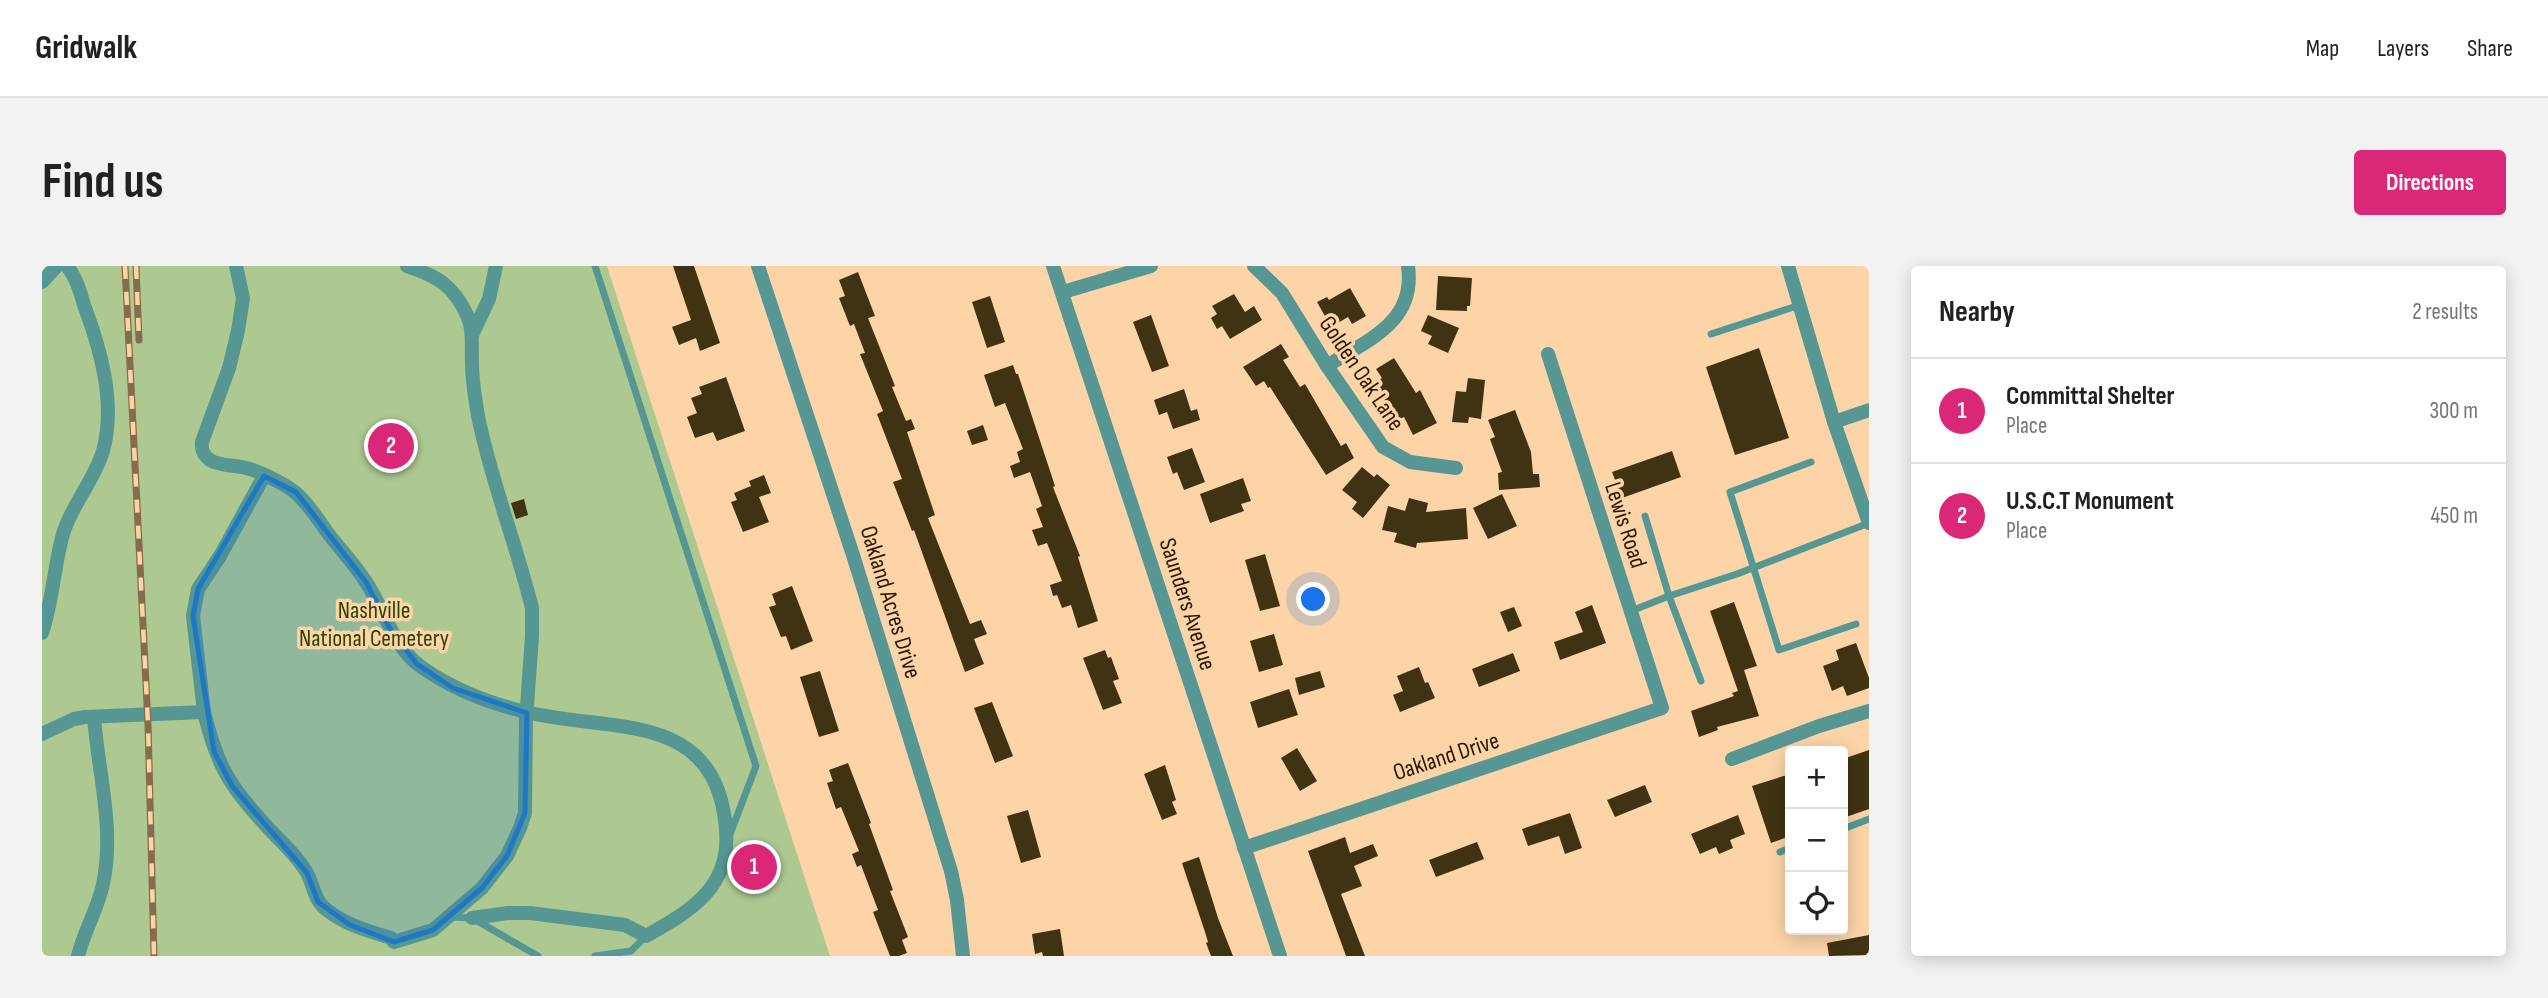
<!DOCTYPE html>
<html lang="en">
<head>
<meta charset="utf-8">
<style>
  :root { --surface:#fff; --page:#f2f2f2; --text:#202124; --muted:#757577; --line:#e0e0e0; --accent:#db2777 }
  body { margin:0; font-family:"Sofia Sans Condensed",sans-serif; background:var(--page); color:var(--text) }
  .controls { position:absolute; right:21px; bottom:21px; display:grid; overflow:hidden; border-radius:7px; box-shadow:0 4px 18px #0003 }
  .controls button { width:63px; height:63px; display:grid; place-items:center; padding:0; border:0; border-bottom:2px solid var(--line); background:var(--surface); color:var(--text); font:35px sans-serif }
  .you { position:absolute; left:1272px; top:334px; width:24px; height:24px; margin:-18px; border:5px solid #fff; border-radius:50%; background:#1a73e8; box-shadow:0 0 0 10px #1a73e833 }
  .badge { display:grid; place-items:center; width:46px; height:46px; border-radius:50%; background:var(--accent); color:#fff; font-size:23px; font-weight:700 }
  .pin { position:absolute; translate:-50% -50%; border:4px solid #fff; box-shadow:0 2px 7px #0006 }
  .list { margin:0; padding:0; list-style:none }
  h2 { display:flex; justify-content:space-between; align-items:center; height:91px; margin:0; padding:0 28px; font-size:30px }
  h2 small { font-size:23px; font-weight:400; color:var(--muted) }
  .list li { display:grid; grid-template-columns:46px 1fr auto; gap:21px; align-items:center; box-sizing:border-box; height:105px; padding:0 28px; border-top:2px solid var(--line) }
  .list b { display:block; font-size:26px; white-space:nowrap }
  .list p { margin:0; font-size:23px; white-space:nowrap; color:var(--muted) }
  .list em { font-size:23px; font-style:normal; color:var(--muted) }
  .icon { flex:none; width:38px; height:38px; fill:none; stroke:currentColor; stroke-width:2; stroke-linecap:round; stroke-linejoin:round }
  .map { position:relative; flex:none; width:1827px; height:690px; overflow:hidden; border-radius:7px }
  header { display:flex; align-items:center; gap:42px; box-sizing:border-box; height:98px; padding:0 35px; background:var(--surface); border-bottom:2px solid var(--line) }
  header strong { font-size:33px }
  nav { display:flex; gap:38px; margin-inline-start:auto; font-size:24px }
  .intro { display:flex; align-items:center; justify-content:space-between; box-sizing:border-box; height:168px; padding:0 42px }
  h1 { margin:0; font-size:49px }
  .button { padding:18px 32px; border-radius:7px; background:var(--accent); color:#fff; font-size:24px; font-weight:700 }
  main { display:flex; gap:42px; padding:0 42px }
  aside { flex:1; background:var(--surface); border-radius:7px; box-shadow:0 4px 18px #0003 }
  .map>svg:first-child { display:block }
  .green { fill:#adc991 }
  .building { fill:#3f3311 }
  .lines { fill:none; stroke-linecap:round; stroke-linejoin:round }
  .lane { stroke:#579793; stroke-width:7 }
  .street { stroke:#579793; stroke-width:14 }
  .rail-casing { stroke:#876b4b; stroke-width:7 }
  .rail { stroke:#fdd4a8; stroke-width:4.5; stroke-dasharray:13; stroke-linecap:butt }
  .marked { fill:#1d78c5; fill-opacity:0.2; stroke:#1d78c5; stroke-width:5; stroke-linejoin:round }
  .labels { text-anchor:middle; stroke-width:7; stroke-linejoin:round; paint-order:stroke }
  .street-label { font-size:24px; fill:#2a1802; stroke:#fdd4a8 }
  .park-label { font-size:24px; fill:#2b4501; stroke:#fdd4a8 }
</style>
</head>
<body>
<header>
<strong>Gridwalk</strong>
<nav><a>Map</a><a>Layers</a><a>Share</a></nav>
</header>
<div class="intro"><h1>Find us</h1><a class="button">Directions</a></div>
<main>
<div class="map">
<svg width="1827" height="690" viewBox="0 0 1827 690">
  <rect width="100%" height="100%" fill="#fdd4a8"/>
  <path class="green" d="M0,0H565L788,690H0Z"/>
  <g class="building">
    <path d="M631,0H652L678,77L658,85L654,72L637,79L630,61L649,54Z"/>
    <path d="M816,6L833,50L826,52L853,120L850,121L864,155L869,153L873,163L865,166L893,249L886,252L928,358L939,354L945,368L932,373L942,398L923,406L872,264L870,265L851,216L860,213L835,148L841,145L818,88L823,87L812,58L808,60L797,32L803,30L797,14Z"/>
    <path d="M1396,10L1430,12L1428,40H1425V45L1394,44Z"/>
    <path d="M1308,22L1324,50L1310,58L1306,51L1289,61L1275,36L1285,31L1287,34Z"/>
    <path d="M1192,28L1203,46L1212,40L1220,54L1188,73L1180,60L1175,63L1169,52L1175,48L1170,40Z"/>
    <path d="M948,30L963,76L945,82L930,36Z"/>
    <path d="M1109,49L1127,100L1110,106L1091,56Z"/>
    <path d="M1386,49L1417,62L1406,87L1386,78L1390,70L1379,65Z"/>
    <path d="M1239,78L1247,91L1241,94L1258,121L1263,118L1299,180L1304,177L1312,192L1284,209L1228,121L1226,122L1222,115L1214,120L1201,101Z"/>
    <path d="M1717,82L1747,172L1693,189L1664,101Z"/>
    <path d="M1352,92L1374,127L1378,124L1395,157L1371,169L1362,151L1353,155L1332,117L1340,112L1334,103Z"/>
    <path d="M971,99L974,108H976L1013,220L1011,221L1038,290L1036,291L1056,355L1036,362L1029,339L1020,342L1015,329L1011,330L1008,319L1020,315L1005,277L996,280L990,264L1001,261L994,243L1000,240L988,206L972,212L968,200L978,196L975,186L981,183L963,137L953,141L942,109Z"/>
    <path d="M684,111L703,165L675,175L671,166L653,172L645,151L655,147L649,132L660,128L657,121Z"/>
    <path d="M1426,112L1443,114L1439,153L1427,151L1426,157L1410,156L1414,125L1424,126Z"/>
    <path d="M1142,123L1149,145L1155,143L1158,154L1131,163L1125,146L1117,149L1112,134Z"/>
    <path d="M1473,144L1489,186L1491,208H1497L1498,221L1457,224L1456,207L1460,206L1448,173L1453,171L1446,154Z"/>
    <path d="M941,159L946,174L930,179L925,165Z"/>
    <path d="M1150,182L1163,216L1142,224L1135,206L1131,208L1125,191Z"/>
    <path d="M1630,185L1639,211L1580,232L1570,206Z"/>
    <path d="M1320,201L1332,211L1335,208L1348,219L1321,252L1310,243L1315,236L1300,224Z"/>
    <path d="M722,209L729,227L717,231L727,256L701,266L689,236L695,234L692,227L709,220L707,215Z"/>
    <path d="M1201,212L1209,235L1199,238L1202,245L1168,257L1158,228Z"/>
    <path d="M1460,228L1475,260L1446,273L1431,242Z"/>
    <path d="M1367,232L1386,237L1384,246L1424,242L1426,273L1375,277L1374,282L1352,276L1355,267L1340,264L1346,240L1363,245Z"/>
    <path d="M482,233L486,249L474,253L469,237Z"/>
    <path d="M1223,288L1238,340L1218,345L1203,294Z"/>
    <path d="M750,320L771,375L749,384L744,370L739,371L727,341L734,339L730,328Z"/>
    <path d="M1692,336L1715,400L1702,404L1717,450L1675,461L1676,464L1657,471L1649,445L1692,430L1690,427L1696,425L1668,345Z"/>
    <path d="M1550,339L1564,377L1518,394L1512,376L1541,366L1533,346Z"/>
    <path d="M1472,341L1480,360L1466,366L1458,346Z"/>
    <path d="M1232,368L1241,399L1217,406L1208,375Z"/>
    <path d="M1814,377L1827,412V422L1805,430L1801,420L1790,425L1781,400L1797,394L1794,384Z"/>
    <path d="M1063,384L1066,392L1069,391L1077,413L1071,415L1080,437L1061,444L1041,392Z"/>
    <path d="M1471,387L1478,405L1437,421L1430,403Z"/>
    <path d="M1377,401L1383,417L1386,416L1393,432L1358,446L1351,429L1361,425L1355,410Z"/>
    <path d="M778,405L797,465L777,471L758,411Z"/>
    <path d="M1278,405L1283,421L1257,429L1253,412Z"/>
    <path d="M1247,423L1256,449L1216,462L1208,436Z"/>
    <path d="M950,436L971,490L953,497L932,442Z"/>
    <path d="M1255,482L1275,515L1258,525L1239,492Z"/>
    <path d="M1827,484V543L1801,552V493Z"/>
    <path d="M806,497L829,557L827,558L851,624L848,625L866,671L860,674L865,687L857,690H848L831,646L836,644L819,599L815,601L810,588L817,585L799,541L794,543L785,517L791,515L787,504Z"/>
    <path d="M1123,499L1134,534L1130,536L1135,548L1120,554L1102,508Z"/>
    <path d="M1748,508V570L1729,577L1710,520Z"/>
    <path d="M1603,519L1610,536L1573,551L1565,534Z"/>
    <path d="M986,544L999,591L979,597L965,550Z"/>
    <path d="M1528,547L1540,582L1523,588L1517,570L1486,580L1480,563Z"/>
    <path d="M1696,549L1703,568L1688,574L1691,582L1677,588L1674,581L1658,588L1649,568Z"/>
    <path d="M1303,571L1308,587L1331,578L1336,590L1312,600L1320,620L1299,628L1323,690H1304L1266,585Z"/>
    <path d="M1435,576L1442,593L1394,611L1387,594Z"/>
    <path d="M706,591L723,595L719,612L702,607Z"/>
    <path d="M1157,591L1176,652L1191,690H1169L1164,677L1166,676L1163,666L1140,597Z"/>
    <path d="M1018,663L1022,690H1001L1000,686L993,688L990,668Z"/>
    <path d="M1827,669V689L1787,690L1785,677Z"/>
  </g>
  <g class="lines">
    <g class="lane">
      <path d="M553,0L714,500L687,571"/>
      <path d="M1669,68L1758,39"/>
      <path d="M1769,196L1688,226L1737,384L1814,358"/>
      <path d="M1603,250L1627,330L1695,308L1827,257"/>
      <path d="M1589,345L1627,330L1659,415"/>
      <path d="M1801,563L1827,553"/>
      <path d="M1738,586L1748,582"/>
      <path d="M409,651L430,652L496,690"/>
      <path d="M553,690L589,685L604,670"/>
    </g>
    <g class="street">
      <path d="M194,0L201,32L196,65L187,102L160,176C159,184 161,189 168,194C177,200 192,199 204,202C216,205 246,219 255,228C268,240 278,256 288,270C300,285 314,300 324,316C342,343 351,380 378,400C410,423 446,437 484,446C570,467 675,443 684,564C689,621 649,645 604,670L583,659L488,647H466L430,652"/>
      <path d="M716,0L811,289L909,605L915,634L921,690"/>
      <path d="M1011,0L1238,690"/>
      <path d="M1212,0L1240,27L1285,100L1341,181L1368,196L1414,202"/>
      <path d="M1746,0L1792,156L1827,257"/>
      <path d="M0,16L15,0"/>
      <path d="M1021,26L1109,0"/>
      <path d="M430,69L447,33L454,0"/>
      <path d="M1285,100C1325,74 1374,57 1366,0"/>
      <path d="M1792,156L1827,144"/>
      <path d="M0,367C11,334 12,300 21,268C30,238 52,215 61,185C74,138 59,84 42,39C38,25 34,11 25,0"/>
      <path d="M162,446L151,350L156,323L178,290L222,210"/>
      <path d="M0,468L32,453L43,451L162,446C174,495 185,517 219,554C234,572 253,586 265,607C272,620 272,635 285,644C304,659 326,665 349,672L352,676L391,664L440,622L465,590L478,562L483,547L484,454L490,370V342C474,277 449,215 436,150C433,132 430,115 430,97C429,81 432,64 425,49C411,19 395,10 365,0"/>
      <path d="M1690,493L1777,460L1827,445"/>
      <path d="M1202,582L1620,442L1506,88"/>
      <path d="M36,690C42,665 56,643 61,618C73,563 56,506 52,451"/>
    </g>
    <g class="rail-casing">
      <g id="rail">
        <path d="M83,0L106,458L112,690"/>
        <path d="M94,0L97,74"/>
      </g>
    </g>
    <use href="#rail" class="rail"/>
  </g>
  <path class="marked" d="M222,210L254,226L324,316L348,363L375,398L411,422L485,447L483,547L465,590L440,622L391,664L352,676L308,659L276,636L265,607L190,520L172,486L151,350L156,323Z"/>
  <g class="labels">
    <g class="street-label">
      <text transform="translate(1320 107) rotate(56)" y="8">Golden Oak Lane</text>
      <text transform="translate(1584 259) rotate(72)" y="8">Lewis Road</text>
      <text transform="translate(849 336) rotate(73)" y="8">Oakland Acres Drive</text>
      <text transform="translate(1146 338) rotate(72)" y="8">Saunders Avenue</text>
      <text transform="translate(1404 490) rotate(-18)" y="8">Oakland Drive</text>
    </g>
    <g class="park-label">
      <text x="332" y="352">Nashville<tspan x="332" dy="28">National Cemetery</tspan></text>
    </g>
  </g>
</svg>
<div class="controls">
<button>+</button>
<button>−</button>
<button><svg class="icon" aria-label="locate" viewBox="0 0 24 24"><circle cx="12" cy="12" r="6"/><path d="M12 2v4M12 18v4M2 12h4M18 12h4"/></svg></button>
</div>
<div class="you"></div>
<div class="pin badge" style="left:712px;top:601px">1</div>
<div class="pin badge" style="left:349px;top:180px">2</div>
</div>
<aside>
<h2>Nearby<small>2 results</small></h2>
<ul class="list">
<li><span class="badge">1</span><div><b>Committal Shelter</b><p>Place</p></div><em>300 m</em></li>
<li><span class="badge">2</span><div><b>U.S.C.T Monument</b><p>Place</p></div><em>450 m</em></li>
</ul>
</aside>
</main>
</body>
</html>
